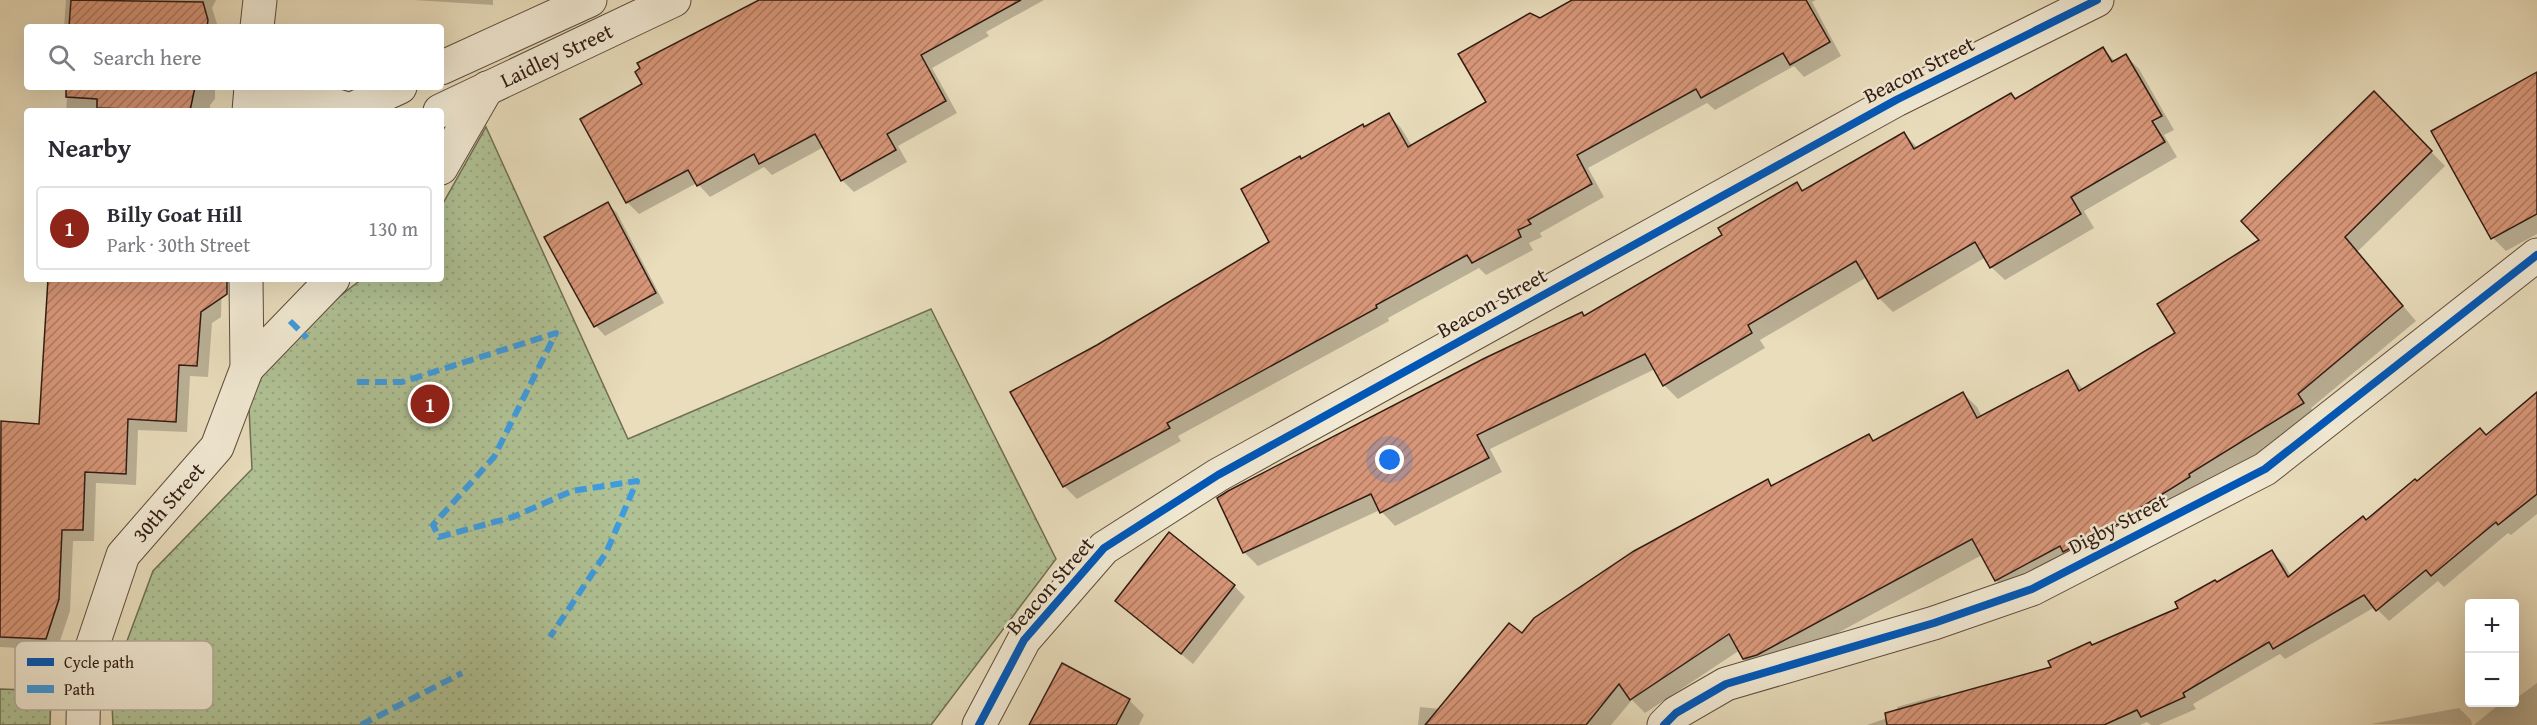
<!DOCTYPE html>
<html lang="en">
<head>
<meta charset="utf-8">
<style>
  :root { --surface:#fff; --page:#f7f7f7; --text:#2b2b33; --muted:#7c7c81; --line:#e1e1e2; --accent:#8f2418 }
  body { margin:0; font-family:"Gentium Book Plus",serif; background:var(--page); color:var(--text) }
  .controls { position:absolute; right:18px; bottom:18px; display:grid; overflow:hidden; border-radius:6px; box-shadow:0 6px 24px #0002 }
  .controls button { width:54px; height:54px; display:grid; place-items:center; padding:0; border:0; border-bottom:2px solid var(--line); background:var(--surface); color:var(--text); font:30px sans-serif }
  .you { position:absolute; left:1390px; top:460px; width:21px; height:21px; margin:-15px; border:4px solid #fff; border-radius:50%; background:#1a73e8; box-shadow:0 0 0 9px #1a73e833 }
  .badge { display:grid; place-items:center; width:39px; height:39px; border-radius:50%; background:var(--accent); color:#fff; font-size:20px; font-weight:700 }
  .pin { position:absolute; translate:-50% -50%; border:3px solid #fff; box-shadow:0 2px 6px #0006 }
  .list { margin:0; padding:0; list-style:none }
  h2 { display:flex; justify-content:space-between; align-items:center; height:78px; margin:0; padding:0 24px; font-size:26px }
  h2 small { font-size:20px; font-weight:400; color:var(--muted) }
  .list li { display:grid; grid-template-columns:39px 1fr auto; gap:18px; align-items:center; box-sizing:border-box; height:84px; margin:0 12px 12px; padding:0 12px; border:2px solid var(--line); border-radius:6px }
  .list b { display:block; font-size:22px; white-space:nowrap }
  .list p { margin:0; font-size:20px; white-space:nowrap; color:var(--muted) }
  .list em { font-size:20px; font-style:normal; color:var(--muted) }
  .icon { flex:none; width:33px; height:33px; fill:none; stroke:currentColor; stroke-width:2; stroke-linecap:round; stroke-linejoin:round }
  .map { position:relative; flex:none; width:2537px; height:725px; overflow:hidden }
  .search { position:absolute; background:var(--surface); box-shadow:0 6px 24px #0002; left:24px; top:24px; width:420px; height:66px; display:flex; align-items:center; gap:15px; box-sizing:border-box; padding:0 21px; border-radius:6px; color:var(--muted); font-size:22px }
  .panel { position:absolute; background:var(--surface); box-shadow:0 6px 24px #0002; left:24px; top:108px; width:420px; height:174px; border-radius:6px }
  .map>svg:first-child { display:block }
  .grass { fill:url(#grass-dots); stroke:#706e54; stroke-width:1.5 }
  .shadow { fill:#0003 }
  .building { fill:url(#building-hatch); stroke:#311b13; stroke-width:1.5 }
  .lines { fill:none; stroke-linecap:round; stroke-linejoin:round }
  .minor-casing { stroke:#5f4c3d; stroke-width:35 }
  .tertiary-casing { stroke:#5f4c3d; stroke-width:35 }
  .minor { stroke:#f1e9d3; stroke-width:33 }
  .tertiary { stroke:#f1e9d3; stroke-width:33 }
  .quiet { stroke:#3e9bde; stroke-width:6; stroke-dasharray:12 6; stroke-linecap:butt }
  .cycleway-casing { stroke:#f1e9d3; stroke-width:11 }
  .cycleway { stroke:#0057b8; stroke-width:8 }
  .labels { text-anchor:middle; stroke-width:5; stroke-linejoin:round; paint-order:stroke }
  .street-label { font-size:21px; fill:#311b13; stroke:#f1e9d3 }
  .key { fill:#f1e9d3; stroke:#b7ab99; stroke-width:1.5 }
  .key-label { font-size:16px; fill:#311b13 }
</style>
</head>
<body>
<div class="map">
<svg width="2537" height="725" viewBox="0 0 2537 725">
  <defs>
    <pattern id="grass-dots" width="8" height="8" patternUnits="userSpaceOnUse" patternTransform="scale(1.5)"><rect width="8" height="8" fill="#b0c295"/><path d="M2 2h.1M6 6h.1" fill="none" stroke="#98a680" stroke-width="1.8" stroke-linecap="round"/></pattern>
    <pattern id="building-hatch" width="6" height="6" patternUnits="userSpaceOnUse" patternTransform="scale(1.5)"><rect width="6" height="6" fill="#d79678"/><path d="M-1 1l2-2M0 6l6-6M5 7l2-2" fill="none" stroke="#af7a61"/></pattern>
  </defs>
  <rect width="100%" height="100%" fill="#e9ddbc"/>
  <filter id="stains"><feTurbulence type="fractalNoise" baseFrequency=".00333" numOctaves="4"/><feColorMatrix values="0 0 0 0 .2 0 0 0 0 .09 0 0 0 0 .02 0 0 0 .5 -.17"/></filter>
  <radialGradient id="worn" r=".72"><stop offset=".6" stop-color="#630" stop-opacity="0"/><stop offset="1" stop-color="#630" stop-opacity=".3"/></radialGradient>
  <g class="grass">
    <path d="M486,127L628,439L931,309L1056,559L931,725H113L111,684L153,571L252,469L247,368L362,279H441V207Z"/>
    <path d="M0,689L51,691L50,725H0Z"/>
  </g>
  <g class="shadow">
    <path d="M66,0H216L212,8L218,27H64Z"/>
    <path d="M414,0H493V5Z"/>
    <path d="M770,0H1044L986,32L989,36L932,68L957,113L898,146L907,162L854,192L842,180L824,147L772,175L764,167L710,197L697,183L639,214L627,202Z"/>
    <path d="M1575,0H1816L1812,2L1841,56L1804,77L1794,66L1715,110L1707,103L1588,168L1604,197L1540,233L1542,237L1529,243L1533,250L1486,275L1479,268L1388,318L1389,321L1178,436L1181,441L1077,499L1064,486L1097,346L1271,243L1302,160L1389,115L1401,128L1412,146L1488,103L1540,20Z"/>
    <path d="M2103,49L2116,62L2126,56L2139,69L2174,130L2164,135L2177,157L2084,211L2094,228L2005,280L1991,267L1986,257L1893,312L1879,298L1867,277L1760,340L1765,348L1678,399L1664,385L1655,369L1490,449L1502,472L1395,526L1380,510L1258,566L1244,552L1219,498L1284,462L1585,317L1724,235L1797,184L1805,192L1904,134L1918,148L2011,94L2016,100Z"/>
    <path d="M2537,74V234L2506,251L2493,238Z"/>
    <path d="M68,87H215V99L210,105V111H66Z"/>
    <path d="M2387,106L2445,166L2357,252L2416,321L2311,408L2316,417L2201,489L2010,594L1996,580L1982,555L1771,669L1758,672L1744,659L1740,650L1645,713L1632,700L1611,725H1418L1420,707L1440,709L1522,635L1767,481L1773,487L1868,435L1875,442L1963,393L1977,407L1982,417L2067,371L2084,390L2177,333L2261,240Z"/>
    <path d="M607,203L617,213L664,303L605,336L596,326Z"/>
    <path d="M49,279H222L221,317L212,323L208,377L190,376L187,432L138,430L136,485L96,483L94,541H73L70,611L57,650L0,647V486L3,423L40,425Z"/>
    <path d="M2537,394V514L2511,535L2508,533L2444,587L2438,581L2389,621L2375,607L2285,659L2280,654L2193,704L2196,709L2159,725H2151L2147,722L2140,725H1867L1899,714L1897,707L1940,695L1943,699L2053,668L2093,647L2180,608L2272,552L2284,564L2291,576L2417,483L2486,436Z"/>
    <path d="M1234,586L1245,597L1193,664L1117,601Z"/>
    <path d="M2537,683V725H2474L2502,702H2514V700Z"/>
    <path d="M1129,700L1144,715L1139,725H1031Z"/>
    <path d="M2459,708L2471,720L2472,725L2371,724Z"/>
  </g>
  <g class="building">
    <path d="M71,0L203,2L208,20L207,27H69Z"/>
    <path d="M759,0H1021L921,55L946,101L887,134L896,150L841,181L815,134L759,164L754,154L697,186L688,170L626,203L580,119L642,84L635,72L640,68L637,63Z"/>
    <path d="M1572,0H1806L1830,42L1790,65L1783,53L1701,98L1696,89L1577,155L1592,184L1528,220L1531,224L1518,230L1521,237L1472,263L1467,255L1376,305L1377,308L1167,423L1170,428L1063,487L1010,392L1097,345L1269,242L1241,189L1300,156L1301,159L1363,124L1364,127L1389,113L1408,147L1486,102L1458,54L1530,13L1540,18Z"/>
    <path d="M2103,47L2112,62L2126,54L2162,116L2152,121L2165,142L2071,197L2081,214L1990,268L1975,242L1878,299L1856,261L1748,325L1752,333L1663,386L1645,354L1477,435L1489,458L1380,513L1371,494L1243,553L1217,498L1228,491L1485,358L1582,312L1584,316L1722,235L1718,228L1797,182L1802,191L1904,132L1914,149L2011,93L2015,99Z"/>
    <path d="M2537,72V214L2491,239L2431,131Z"/>
    <path d="M66,87H195L190,111L97,108V99L66,97Z"/>
    <path d="M2374,91L2432,151L2345,237L2403,306L2298,394L2304,403L2189,474L2190,477L2119,521L2120,523L2063,552L2060,546L1995,581L1972,539L1757,655L1743,659L1729,634L1630,700L1619,684L1586,725H1425L1509,623L1522,633L1534,618L1634,551L1768,479L1771,486L1869,434L1873,441L1963,392L1977,418L2068,370L2079,391L2175,333L2157,304L2259,240L2241,221Z"/>
    <path d="M608,202L656,293L594,327L544,237Z"/>
    <path d="M48,279H227V294L201,312L197,366L179,365L176,422L128,419L126,474L85,472L83,530H62L59,599L46,639L0,637L1,421L39,424Z"/>
    <path d="M2537,392V494L2498,525L2496,522L2431,576L2426,570L2376,611L2364,595L2273,649L2269,642L2183,693L2185,697L2141,717L2137,710L2104,725H1887L1885,713L2051,667L2048,661L2090,642L2092,645L2178,608L2175,602L2215,580L2217,582L2272,550L2288,577L2363,516L2366,520L2415,479L2417,481L2480,428L2486,435Z"/>
    <path d="M1169,532L1235,585L1181,654L1115,601Z"/>
    <path d="M1062,663L1130,699L1116,725H1029Z"/>
  </g>
  <g class="lines">
    <g class="minor-casing">
      <g id="minor">
        <path d="M441,68L590,0"/>
        <path d="M261,111L296,93L350,110L400,87"/>
        <path id="s1" d="M440,111L674,0"/>
        <path d="M979,725L1024,640L1104,548L1218,475L1896,100L2097,0"/>
        <path d="M1664,725L1676,713L1726,684L1934,623L2032,589L2265,469L2537,255"/>
      </g>
    </g>
    <g class="tertiary-casing">
      <g id="tertiary">
        <path d="M257,27L260,0"/>
        <path d="M249,111L251,87"/>
        <path d="M441,168L487,88"/>
        <path d="M247,368L333,279"/>
        <path id="s2" d="M83,725L84,671L123,555L217,447L247,368L246,279"/>
      </g>
    </g>
    <use href="#minor" class="minor"/>
    <use href="#tertiary" class="tertiary"/>
    <g class="quiet">
      <path d="M290,321L307,338"/>
      <path d="M357,382H402L556,333L494,457L433,525L439,537L513,517L572,491L637,481L606,553L550,637"/>
      <path d="M361,725L462,673"/>
    </g>
    <g class="cycleway-casing">
      <g id="cycleway">
        <path d="M979,725L1024,640L1104,548L1218,475L1896,100L2097,0"/>
        <path d="M1664,725L1676,713L1726,684L1934,623L2032,589L2265,469L2537,255"/>
      </g>
    </g>
    <use href="#cycleway" class="cycleway"/>
  </g>
  <g class="labels">
    <g class="street-label">
      <text dy="7" stroke="none"><textPath href="#s1" startOffset="129">Laidley Street</textPath></text>
      <text transform="translate(1919 70) rotate(-27)" y="7">Beacon Street</text>
      <text transform="translate(1492 303) rotate(-29)" y="7">Beacon Street</text>
      <text dy="7" stroke="none"><textPath href="#s2" startOffset="246">30th Street</textPath></text>
      <text transform="translate(2118 524) rotate(-27)" y="7">Digby Street</text>
      <text transform="translate(1050 586) rotate(-49)" y="7">Beacon Street</text>
    </g>
  </g>
  <rect x="15" y="641" width="198" height="69" rx="9" class="key"/>
  <rect x="27" y="658" width="27" height="8" fill="#0057b8"/>
  <rect x="27" y="685" width="27" height="8" fill="#3e9bde"/>
  <g class="key-label">
    <text x="64" y="668">Cycle path</text>
    <text x="64" y="695">Path</text>
  </g>
  <rect width="100%" height="100%" filter="url(#stains)"/>
  <rect width="100%" height="100%" fill="url(#worn)"/>
</svg>
<div class="controls">
<button>+</button>
<button>−</button>
</div>
<div class="you"></div>
<div class="pin badge" style="left:430px;top:404px">1</div>
<div class="search"><svg class="icon" aria-label="search" viewBox="0 0 24 24"><circle cx="10" cy="10" r="6"/><path d="M15 15l6 6"/></svg>Search here</div>
<section class="panel">
<h2>Nearby<small></small></h2>
<ul class="list">
<li><span class="badge">1</span><div><b>Billy Goat Hill</b><p>Park · 30th Street</p></div><em>130 m</em></li>
</ul>
</section>
</div>
</body>
</html>
